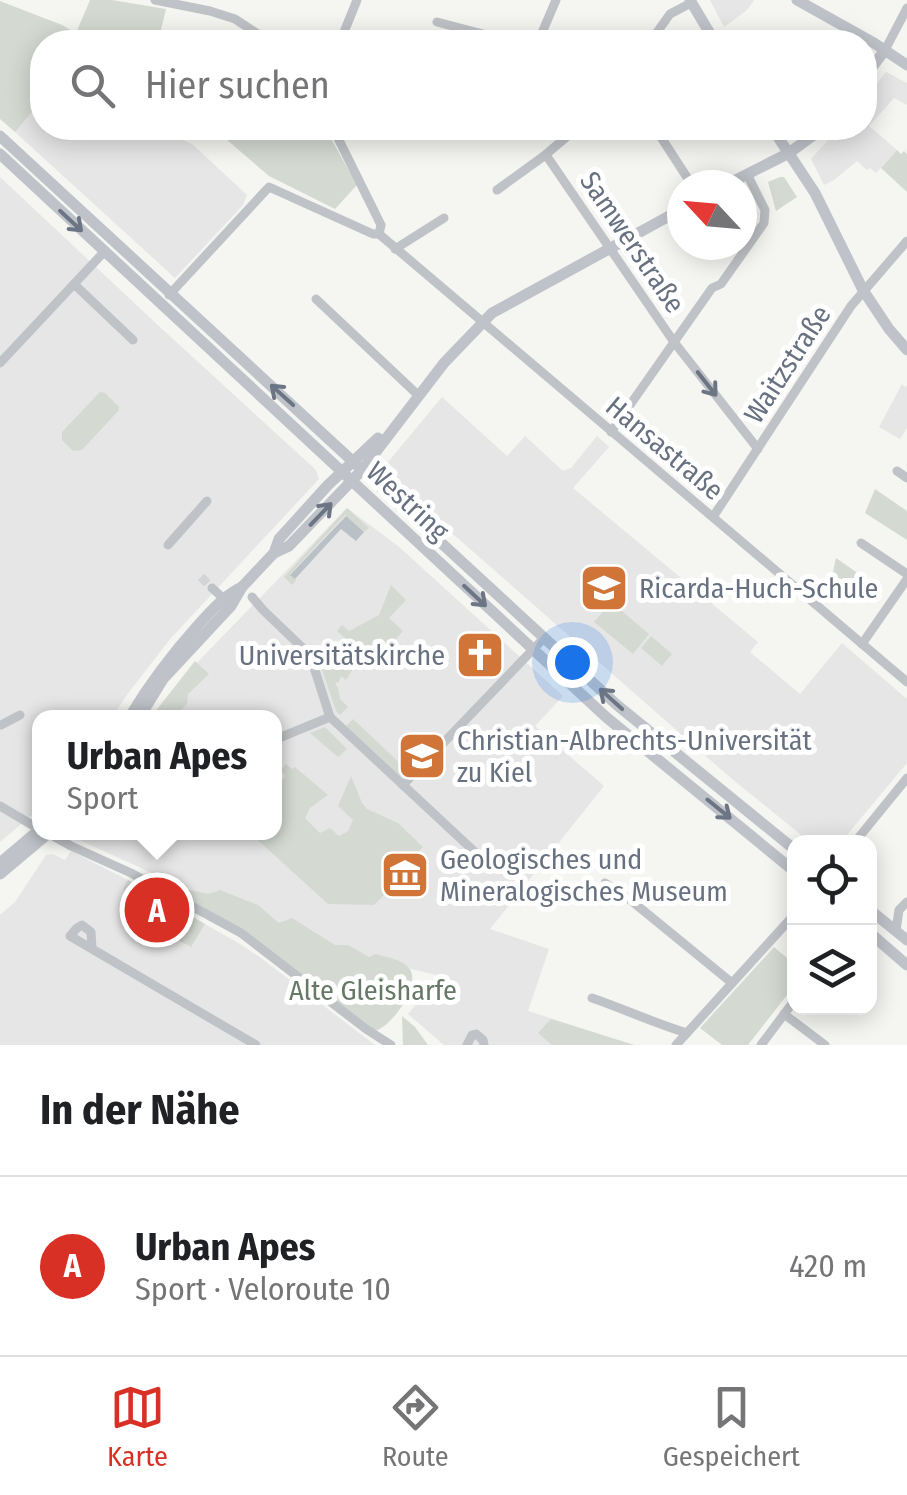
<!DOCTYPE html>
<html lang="de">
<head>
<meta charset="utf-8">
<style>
  :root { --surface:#fff; --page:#f2f2f2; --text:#202124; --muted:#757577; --line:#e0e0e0; --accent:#d93025 }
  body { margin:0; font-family:"Fira Sans Condensed",sans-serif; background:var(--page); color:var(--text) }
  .controls { position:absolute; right:30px; bottom:30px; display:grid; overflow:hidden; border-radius:20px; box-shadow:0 5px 25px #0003 }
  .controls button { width:90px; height:90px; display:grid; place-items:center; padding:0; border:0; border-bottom:2px solid var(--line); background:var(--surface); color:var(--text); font:50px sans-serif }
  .compass { position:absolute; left:667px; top:170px; width:90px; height:90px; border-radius:50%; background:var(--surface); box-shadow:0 5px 25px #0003; rotate:296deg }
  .you { position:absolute; left:572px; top:662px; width:35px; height:35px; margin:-25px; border:8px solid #fff; border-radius:50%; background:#1a73e8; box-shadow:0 0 0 15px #1a73e833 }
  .badge { display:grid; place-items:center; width:65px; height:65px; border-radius:50%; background:var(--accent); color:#fff; font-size:32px; font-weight:700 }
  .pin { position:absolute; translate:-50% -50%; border:5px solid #fff; box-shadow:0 2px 10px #0006 }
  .popup { position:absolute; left:32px; top:710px; width:250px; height:130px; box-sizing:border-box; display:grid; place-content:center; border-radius:20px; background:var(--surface); filter:drop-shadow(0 2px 8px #0005); font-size:32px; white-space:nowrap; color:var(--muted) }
  .popup b { font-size:38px; color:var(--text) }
  .popup::after { content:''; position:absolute; left:50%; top:100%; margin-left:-20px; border:20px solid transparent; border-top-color:var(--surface) }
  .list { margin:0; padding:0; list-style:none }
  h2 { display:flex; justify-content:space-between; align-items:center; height:130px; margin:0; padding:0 40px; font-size:42px }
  h2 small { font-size:32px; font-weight:400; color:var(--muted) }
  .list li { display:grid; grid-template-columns:65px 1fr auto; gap:30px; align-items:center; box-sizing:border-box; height:180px; padding:0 40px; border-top:2px solid var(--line) }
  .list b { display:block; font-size:38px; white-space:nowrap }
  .list p { margin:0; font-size:32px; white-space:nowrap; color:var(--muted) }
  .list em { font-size:32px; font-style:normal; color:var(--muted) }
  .icon { flex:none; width:55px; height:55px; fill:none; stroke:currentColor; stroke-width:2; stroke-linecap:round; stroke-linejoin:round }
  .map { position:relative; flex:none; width:907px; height:1045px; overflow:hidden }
  .search { position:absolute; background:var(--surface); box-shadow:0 5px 25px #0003; left:30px; right:30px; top:30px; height:110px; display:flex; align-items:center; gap:25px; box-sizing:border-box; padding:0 35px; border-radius:40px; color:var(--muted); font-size:38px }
  .sheet { height:310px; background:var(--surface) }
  nav { display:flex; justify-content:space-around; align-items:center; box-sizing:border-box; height:140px; border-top:2px solid var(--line); background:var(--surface); font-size:28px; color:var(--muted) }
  nav a { display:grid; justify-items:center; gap:5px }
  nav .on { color:var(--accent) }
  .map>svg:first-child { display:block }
  .built { fill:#e6e6e6 }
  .green { fill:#d4dad2 }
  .water { fill:#bac1c6 }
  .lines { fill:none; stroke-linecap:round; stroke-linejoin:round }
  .street-tunnel { stroke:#d2d4d6; stroke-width:9; stroke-dasharray:9 4.5; stroke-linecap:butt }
  .street { stroke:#bfc2c6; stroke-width:9 }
  .secondary { stroke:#bfc3c9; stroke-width:11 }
  .oneway { stroke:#6c7584 }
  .labels { text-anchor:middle; stroke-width:10; stroke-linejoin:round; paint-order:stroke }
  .street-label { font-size:28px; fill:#687180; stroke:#fff }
  .poi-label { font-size:28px; fill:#687180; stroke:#fff; text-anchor:start }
  .park-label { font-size:28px; fill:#667866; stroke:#fff }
</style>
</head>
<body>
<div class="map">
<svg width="907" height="1045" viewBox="0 0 907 1045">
  <rect width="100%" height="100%" fill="#f5f5f2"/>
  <g class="built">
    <path d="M710,0H754L747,10L724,27Z"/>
    <path d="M886,72L907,83V105L894,98L869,126L897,150L876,173L870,168L867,170L857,161L834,180L824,185L811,159L839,128H864L865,98Z"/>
    <path d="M42,100V128H167L178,138L192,144L247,195L243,205L175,278L15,132Z"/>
    <path d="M0,177L161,328L316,470L319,479L171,638L129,692L112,717L39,718V809L0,842Z"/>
    <path d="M902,384L905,387L907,385V428L900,439L879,427Z"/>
    <path d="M442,397L507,456L525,436L563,471L571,468L597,436L609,447L573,488L758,642L750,652L800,694L842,643L907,699V763L841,842H810L732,779L445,527L383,468Z"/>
    <path d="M347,508L398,546L563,696L535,726L604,786L490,929L549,949L528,1011L634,1045H444L408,1014L440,976L358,956L279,931L64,833L274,832V718L154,717L188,672Z"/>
    <path d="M71,851L128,880L240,944L261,958L375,1045H0V915L15,902L46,855L53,854L65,860Z"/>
  </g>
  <g class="green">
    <path d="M90,0H112L166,9L158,42H42V100L15,132L0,119V1L62,25L76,33Z"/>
    <path d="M213,128H325L357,185L335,209L269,176Z"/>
    <path d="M897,150L901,154L904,151L907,154V192L881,168Z"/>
    <path d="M780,177H784L797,197L776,211L768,182Z"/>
    <path d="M100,392L105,393L119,407V410L82,450L73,451L62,440V432Z"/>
    <path d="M875,489L907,511V540L865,513Z"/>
    <path d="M347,508L369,528L364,532L345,515L290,574L296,580L292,585L284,577Z"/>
    <path d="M836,558L876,586L864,602L832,576Z"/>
    <path d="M391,585L406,600L389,618L403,631L382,654L377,651L373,655L360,642L355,647L337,631L342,625L349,631L379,615Z"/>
    <path d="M611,602L649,634L633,654L594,622Z"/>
    <path d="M651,636L672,654L662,666L641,648Z"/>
    <path d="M336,648L351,662L356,658L364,664L360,668L353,669L346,680L341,676L339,682L335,683L338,688L340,699L348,707L340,715L336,711L318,658L323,653L328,656Z"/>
    <path d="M195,661L209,674L188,694L187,704L174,717H151Z"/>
    <path d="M353,719L407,770L401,777L346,726Z"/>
    <path d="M325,727L347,749L338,757L310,733Z"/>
    <path d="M286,764L292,769L295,767L328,795L310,808L305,818L320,833L330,828L339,836L348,831L353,820L338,806L351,776L362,803L367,809L398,823L423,847L385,886L384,895L374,905L328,904L250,833L274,832L275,789L286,776L281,770Z"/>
    <path d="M128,880L205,924L191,947L174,938L170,945L127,922L138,902L123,889Z"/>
    <path d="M176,887L208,894L220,890L258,905L279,923L292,918L335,945H348L369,957L376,954C385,957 400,959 407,966C425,980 393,1026 375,1031L254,939L174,892Z"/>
    <path d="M774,947L794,964V986L748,1045H722L700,1028Z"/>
    <path d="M402,1016L415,1027L428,1045H403Z"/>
    <path d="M551,1019L634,1045H552L538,1033Z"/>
  </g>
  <path class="water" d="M346,516L364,532L356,541L341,529L295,579L290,575Z"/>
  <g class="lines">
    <path class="street-tunnel" d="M201,577L212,588"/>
    <g class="street">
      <path d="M155,0L210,11L235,19L270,42"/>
      <path d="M437,22L513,42"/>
      <path d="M340,42L357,0"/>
      <path d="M538,42L556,0"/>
      <path d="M650,42L670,14L691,3"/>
      <path d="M885,50L907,8"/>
      <path d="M333,128L381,225L379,234L907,682"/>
      <path d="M655,128L692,185"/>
      <path d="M546,155L674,342L758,449"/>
      <path d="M497,190L544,156L577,128"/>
      <path d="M395,249L444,218"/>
      <path d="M74,284L133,340"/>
      <path d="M169,295L269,187L373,234H379"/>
      <path d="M316,299L419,396"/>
      <path d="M0,363L104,252"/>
      <path d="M611,432L712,288L721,284L764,223L765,210L747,174"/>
      <path d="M897,471L907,478"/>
      <path d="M713,517L851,306L907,241"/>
      <path d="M861,543L907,574"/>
      <path d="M168,545L207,501"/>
      <path d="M212,588L223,598"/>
      <path d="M252,597L263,610L310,655L330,717L476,853"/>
      <path d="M862,644L907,579"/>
      <path d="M1,725L20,715"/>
      <path d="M274,740L330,717"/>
      <path d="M403,785L544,638"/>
      <path d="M0,806L39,829"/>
      <path d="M46,832L71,846L131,873L241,933L366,1029L391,1045"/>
      <path d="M855,842L907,778"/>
      <path d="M605,883L628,898L732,983"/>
      <path d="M896,931L899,910L907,902"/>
      <path d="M92,948L91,932L82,925L77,928L70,936L256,1045"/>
      <path d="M592,998C624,1009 654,1023 687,1033"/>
      <path d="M784,1014L825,1045"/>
      <path d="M467,1045L472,1035L476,1034L483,1040L484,1045"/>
      <path d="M676,1045L794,915"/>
      <path d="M761,1045L794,1001"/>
    </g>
    <g class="secondary">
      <path d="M690,0L715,42"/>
      <path d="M797,0L874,43L907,65"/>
      <path d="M864,78L885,50"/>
      <path d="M772,128L815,193L863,290L889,329L907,350"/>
      <path d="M0,136L617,705L794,849"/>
      <path d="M0,154L606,717L794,871"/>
      <path d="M726,185L789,153L823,128"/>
      <path d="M274,553L289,546L362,470L444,363L492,313L682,209"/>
      <path d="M129,718C150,683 173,653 200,623C214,608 224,596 242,587"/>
      <path d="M139,718L163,679L231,606L242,587L274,553L279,539L328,485L378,438"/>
      <path d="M0,863L39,830"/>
      <path d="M0,874L50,832"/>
      <path d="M870,910L907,940"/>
      <path d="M870,933L907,965"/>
    </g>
  </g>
  <defs><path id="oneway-shaft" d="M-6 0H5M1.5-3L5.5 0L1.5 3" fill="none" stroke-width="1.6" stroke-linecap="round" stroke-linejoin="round" transform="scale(2.5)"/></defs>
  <g class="oneway">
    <use href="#oneway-shaft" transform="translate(71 221) rotate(43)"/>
    <use href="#oneway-shaft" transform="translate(707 384) rotate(52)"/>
    <use href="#oneway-shaft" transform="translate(282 395) rotate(-138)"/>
    <use href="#oneway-shaft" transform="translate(321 514) rotate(-46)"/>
    <use href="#oneway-shaft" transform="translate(475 596) rotate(43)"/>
    <use href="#oneway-shaft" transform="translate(611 699) rotate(-138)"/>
    <use href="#oneway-shaft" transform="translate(719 809) rotate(39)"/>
  </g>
  <defs>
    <g id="school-square" transform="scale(2.5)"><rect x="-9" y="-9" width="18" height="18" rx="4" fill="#d07537" stroke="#fff"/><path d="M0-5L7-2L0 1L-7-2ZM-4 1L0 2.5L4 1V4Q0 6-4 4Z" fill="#fff"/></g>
    <g id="church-square" transform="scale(2.5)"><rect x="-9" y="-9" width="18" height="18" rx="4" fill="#d07537" stroke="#fff"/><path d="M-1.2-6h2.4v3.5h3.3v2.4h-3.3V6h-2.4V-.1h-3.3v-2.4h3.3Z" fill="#fff"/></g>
    <g id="university-square" transform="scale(2.5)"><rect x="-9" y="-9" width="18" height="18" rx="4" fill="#d07537" stroke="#fff"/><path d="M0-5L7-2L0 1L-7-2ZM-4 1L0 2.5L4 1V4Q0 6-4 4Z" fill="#fff"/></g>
    <g id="museum-square" transform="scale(2.5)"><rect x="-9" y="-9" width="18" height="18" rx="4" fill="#d07537" stroke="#fff"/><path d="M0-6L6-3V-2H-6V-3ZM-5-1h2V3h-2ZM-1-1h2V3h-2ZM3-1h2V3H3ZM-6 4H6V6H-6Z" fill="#fff"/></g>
  </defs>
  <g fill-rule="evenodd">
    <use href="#school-square" x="604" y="588"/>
    <use href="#church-square" x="480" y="655"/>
    <use href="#university-square" x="422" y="756"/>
    <use href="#museum-square" x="405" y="875"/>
  </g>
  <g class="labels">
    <g class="street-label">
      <text transform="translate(633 242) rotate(56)" y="10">Samwerstraße</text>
      <text transform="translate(787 364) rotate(-57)" y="10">Waitzstraße</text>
      <text transform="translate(665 448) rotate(40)" y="10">Hansastraße</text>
      <text transform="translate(408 501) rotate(43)" y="10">Westring</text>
    </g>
    <g class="poi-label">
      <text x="639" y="598">Ricarda-Huch-Schule</text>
      <text x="445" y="665" text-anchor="end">Universitätskirche</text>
      <text x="457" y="750">Christian-Albrechts-Universität<tspan x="457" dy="32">zu Kiel</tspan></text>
      <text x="440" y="869">Geologisches und<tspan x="440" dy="32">Mineralogisches Museum</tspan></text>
    </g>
    <g class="park-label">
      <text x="373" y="1000">Alte Gleisharfe</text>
    </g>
  </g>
</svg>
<div class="controls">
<button><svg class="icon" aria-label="locate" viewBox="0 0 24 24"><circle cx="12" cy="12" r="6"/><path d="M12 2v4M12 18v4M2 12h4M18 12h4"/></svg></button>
<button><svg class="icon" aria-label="layers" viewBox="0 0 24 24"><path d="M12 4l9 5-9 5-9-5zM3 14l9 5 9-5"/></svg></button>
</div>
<svg class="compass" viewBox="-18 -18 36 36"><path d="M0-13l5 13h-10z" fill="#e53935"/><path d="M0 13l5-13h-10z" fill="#757577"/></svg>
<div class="you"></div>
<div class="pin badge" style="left:157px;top:910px">A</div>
<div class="popup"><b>Urban Apes</b>Sport</div>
<div class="search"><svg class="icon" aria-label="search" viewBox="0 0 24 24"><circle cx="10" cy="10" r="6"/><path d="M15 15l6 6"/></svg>Hier suchen</div>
</div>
<section class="sheet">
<h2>In der Nähe<small></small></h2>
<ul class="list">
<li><span class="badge">A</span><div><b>Urban Apes</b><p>Sport · Veloroute 10</p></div><em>420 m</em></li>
</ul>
</section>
<nav>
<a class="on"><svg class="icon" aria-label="map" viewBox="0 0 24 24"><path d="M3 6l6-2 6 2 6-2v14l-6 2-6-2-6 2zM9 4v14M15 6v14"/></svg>Karte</a>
<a><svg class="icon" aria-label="directions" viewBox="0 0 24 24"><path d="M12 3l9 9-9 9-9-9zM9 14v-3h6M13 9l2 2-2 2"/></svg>Route</a>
<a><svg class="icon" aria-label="saved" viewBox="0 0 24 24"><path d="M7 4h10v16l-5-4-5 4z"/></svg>Gespeichert</a>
</nav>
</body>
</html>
